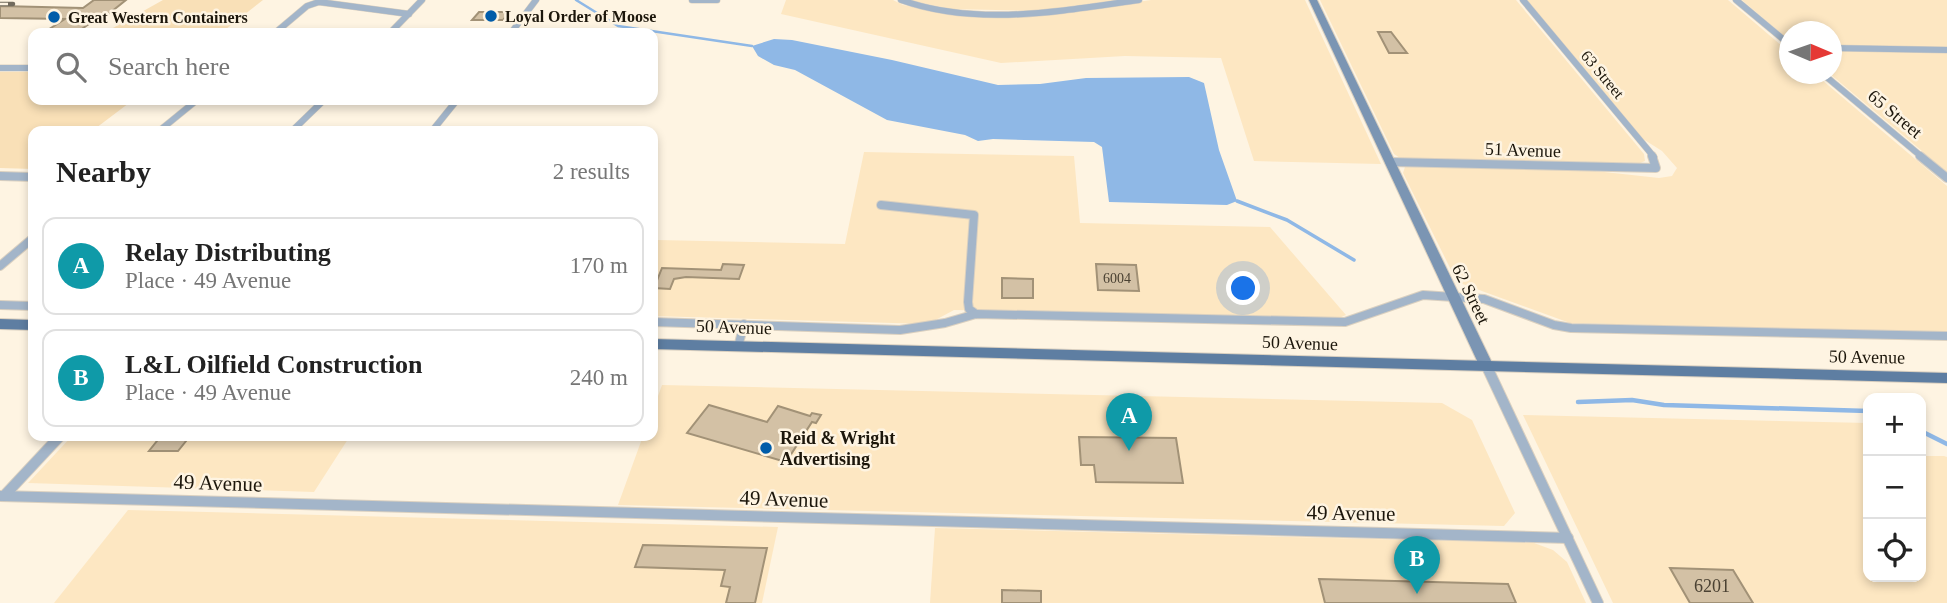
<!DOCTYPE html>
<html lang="en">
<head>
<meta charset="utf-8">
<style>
  :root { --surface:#fff; --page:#f6f6f6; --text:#222; --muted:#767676; --line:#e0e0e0; --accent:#7c3aed }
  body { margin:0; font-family:Georgia,serif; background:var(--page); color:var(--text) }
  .controls { position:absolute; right:21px; bottom:21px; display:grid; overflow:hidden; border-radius:14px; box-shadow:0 4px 10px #0003 }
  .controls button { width:63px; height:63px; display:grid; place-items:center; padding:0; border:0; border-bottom:2px solid var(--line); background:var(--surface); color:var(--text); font:35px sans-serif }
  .compass { position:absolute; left:1779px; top:21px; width:63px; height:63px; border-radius:50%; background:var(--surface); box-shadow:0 4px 10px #0003; rotate:92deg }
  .you { position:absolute; left:1244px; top:289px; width:24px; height:24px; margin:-18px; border:5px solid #fff; border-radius:50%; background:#1a73e8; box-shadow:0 0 0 10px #1a73e833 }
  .badge { display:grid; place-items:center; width:46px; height:46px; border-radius:50%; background:var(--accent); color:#fff; font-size:23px; font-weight:700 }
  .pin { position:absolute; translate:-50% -58px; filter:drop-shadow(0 2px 4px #0008) }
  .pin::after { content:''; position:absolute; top:37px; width:24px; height:21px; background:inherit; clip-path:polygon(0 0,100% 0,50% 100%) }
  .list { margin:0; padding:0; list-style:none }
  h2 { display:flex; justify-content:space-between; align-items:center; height:91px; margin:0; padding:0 28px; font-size:30px }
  h2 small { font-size:23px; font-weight:400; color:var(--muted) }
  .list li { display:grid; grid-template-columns:46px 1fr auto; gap:21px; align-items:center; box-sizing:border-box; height:98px; margin:0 14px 14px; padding:0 14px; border:2px solid var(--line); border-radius:14px }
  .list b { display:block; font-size:26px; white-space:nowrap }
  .list p { margin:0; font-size:23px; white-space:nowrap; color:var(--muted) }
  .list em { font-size:23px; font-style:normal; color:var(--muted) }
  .icon { flex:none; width:38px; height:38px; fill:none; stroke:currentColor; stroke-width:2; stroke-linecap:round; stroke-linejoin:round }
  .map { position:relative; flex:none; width:1947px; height:603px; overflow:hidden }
  .search { position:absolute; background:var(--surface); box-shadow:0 4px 10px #0003; left:28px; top:28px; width:630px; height:77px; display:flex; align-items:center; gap:18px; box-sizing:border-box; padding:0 24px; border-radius:14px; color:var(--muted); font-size:26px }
  .panel { position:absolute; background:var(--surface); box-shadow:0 4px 10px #0003; left:28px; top:126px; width:630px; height:315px; border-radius:14px }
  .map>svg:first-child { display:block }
  .built { fill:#fde7c2 }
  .green { fill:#f9e0b7 }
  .water { fill:#8fb8e6 }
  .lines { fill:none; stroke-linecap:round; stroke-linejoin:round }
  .stream-far2 { stroke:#8fb8e6; stroke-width:2.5 }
  .stream-far1 { stroke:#8fb8e6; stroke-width:3.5 }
  .stream { stroke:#8fb8e6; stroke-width:4.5 }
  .building { fill:#d3c1a5; stroke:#a29277; stroke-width:2 }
  .street-far2-casing { stroke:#dad0c0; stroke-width:7 }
  .street-far1-casing { stroke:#dad0c0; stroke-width:10 }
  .street-casing { stroke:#dad0c0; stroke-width:12 }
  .secondary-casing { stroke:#dad0c0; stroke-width:2 }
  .primary-casing { stroke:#dad0c0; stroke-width:2 }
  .street-far2 { stroke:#a3b5c9; stroke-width:6 }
  .street-far1 { stroke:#a3b5c9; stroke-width:8 }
  .street { stroke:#a3b5c9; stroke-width:10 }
  .secondary { fill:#7b95b3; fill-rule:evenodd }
  .primary { fill:#5e7ea2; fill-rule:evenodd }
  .rail-casing { stroke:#726b5d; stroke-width:4.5 }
  .rail { stroke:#fef4e2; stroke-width:2.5; stroke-dasharray:8; stroke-linecap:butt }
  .poi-dot { fill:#005ca9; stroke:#fef4e2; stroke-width:2.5 }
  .labels { text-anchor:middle; stroke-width:5; stroke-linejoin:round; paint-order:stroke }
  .number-label { font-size:14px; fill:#4a4132 }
  .far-poi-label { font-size:16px; font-weight:bold; fill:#1c160b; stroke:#fef4e2; text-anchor:start }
  .far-street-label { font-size:16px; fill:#1c160b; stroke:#fef4e2 }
  .street-label { font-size:18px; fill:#1c160b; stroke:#fef4e2 }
  .poi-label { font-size:18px; font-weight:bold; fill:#1c160b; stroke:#fef4e2; text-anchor:start }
  .near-number-label { font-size:18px; fill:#4a4132 }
  .near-street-label { font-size:21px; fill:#1c160b; stroke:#fef4e2 }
</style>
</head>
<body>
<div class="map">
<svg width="1947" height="603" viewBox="0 0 1947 603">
  <rect width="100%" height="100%" fill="#fef4e2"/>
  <g class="built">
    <path d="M786,0H893L903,5L948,14L1049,15L1151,0H1305L1381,164L1254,161L1221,58L1125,56L1001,63L781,14Z"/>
    <path d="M908,0H1119L1034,11L951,9Z"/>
    <path d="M1320,0H1516L1644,154L1645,161L1640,163L1400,158L1394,154Z"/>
    <path d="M1527,0H1728L1789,52L1790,74H1815L1947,186V332L1570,323L1457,282L1403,173L1405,167L1586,170L1659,178L1672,176L1677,168L1662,151L1643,139Z"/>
    <path d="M1742,0H1947V172L1830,74L1832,32H1790L1789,40Z"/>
    <path d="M864,152L1074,156L1080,223L1270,227L1346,315L1339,318L954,310L928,324L653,316V250L657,240L845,244Z"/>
    <path d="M662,385L1442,403L1472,420L1515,513L1504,526L618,505L643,436H653V410Z"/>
    <path d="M1523,415L1868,423V577H1921V456H1944L1947,457V603H1613Z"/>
    <path d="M72,436H350L314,492L28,483Z"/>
    <path d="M128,510L778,527L762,603H54Z"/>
    <path d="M935,528L1534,543L1553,550L1567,562L1586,603H930Z"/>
  </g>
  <g class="green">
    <path d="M163,0H263L221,33H104Z"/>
    <path d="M0,72H33V100H133L92,131H33V169L0,168Z"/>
  </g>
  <path class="water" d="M774,39L792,40L892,60L998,85L1040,84L1086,78L1189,77L1204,83L1219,150L1237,201L1227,205L1109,202L1102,147L1094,142L993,139L978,141L965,135L887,120L795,70L774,65L758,56L752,46Z"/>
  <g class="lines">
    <path class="stream-far2" d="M576,0L618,26L752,46"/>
    <path class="stream-far1" d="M1237,201L1287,220L1354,260"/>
    <g class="stream">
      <path d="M1578,402L1632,400L1664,405L1868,411"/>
      <path d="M1921,431L1947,444"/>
    </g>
  </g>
  <g class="building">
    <path d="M94,0H126L96,24H89L76,33H43L65,19L0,18V6L83,8Z"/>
    <path d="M479,12H510L503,20H472Z"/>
    <path d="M1378,32H1391L1407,53H1389Z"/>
    <path d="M723,264L744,265L739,279L686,277L674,279L670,289L654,288L662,268L721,270Z"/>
    <path d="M1096,264L1136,265L1139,291L1098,290Z"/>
    <path d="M1002,278L1033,279V298H1002Z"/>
    <path d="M709,405L767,422L778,406L810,416L812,413L821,415L816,423L812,422L786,462L687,433Z"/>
    <path d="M161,436H190L178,451H149Z"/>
    <path d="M1079,437L1176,438L1183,483L1096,482L1094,465H1081Z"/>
    <path d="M643,545L767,548L755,603H726L730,587L721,586L725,570L635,567Z"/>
    <path d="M1670,568L1733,570L1753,603H1690Z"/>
    <path d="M1319,579L1508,584L1516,603H1325Z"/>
    <path d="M1002,590L1041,591V603H1002Z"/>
  </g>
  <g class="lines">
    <g class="street-far2-casing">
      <g id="street-far2">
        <path d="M692,0H717"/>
        <path d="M901,0C977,27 1061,11 1139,0"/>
        <path d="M1523,0L1654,157"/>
        <path d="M1736,0L1790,45"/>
        <path d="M275,33L307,6L319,2L409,14"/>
        <path d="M390,33L422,0"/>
        <path d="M511,33L536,0"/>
        <path d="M1832,48L1947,50"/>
        <path d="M0,68H33"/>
        <path d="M1823,74L1922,157"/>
        <path d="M159,131L197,100"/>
        <path d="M292,131L324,100"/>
        <path d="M432,131L457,100"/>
      </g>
    </g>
    <g class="street-far1-casing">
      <g id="street-far1">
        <path d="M1920,156L1947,178"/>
        <path d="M1390,162L1656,168L1652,156"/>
        <path d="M0,176L33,177"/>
        <path d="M881,205L974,215L968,302L969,309L976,314"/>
        <path d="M0,266L33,238"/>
        <path d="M0,305L33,306"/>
        <path d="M653,322L900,330L945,323L976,314L1345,322L1423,295L1484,299L1554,325L1571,328L1947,336"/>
        <path d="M738,347L744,324"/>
      </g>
    </g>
    <g class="street-casing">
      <g id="street">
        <path d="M1487,367L1598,603"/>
        <path d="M0,496L1568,538"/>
        <path d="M4,496L60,436"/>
      </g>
    </g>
    <g class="secondary-casing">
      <path id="secondary" d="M1309,0H1317L1494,367L1492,370H1482L1480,367Z"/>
    </g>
    <g class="primary-casing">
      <g id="primary">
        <path d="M0,319L33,320V330L0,329Z"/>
        <path d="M653,339L1947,373V383L653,349Z"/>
      </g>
    </g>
    <use href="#street-far2" class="street-far2"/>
    <use href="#street-far1" class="street-far1"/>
    <use href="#street" class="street"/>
    <use href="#secondary" class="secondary"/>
    <use href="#primary" class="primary"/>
    <g class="rail-casing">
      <path id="rail" d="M0,4H13"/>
    </g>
    <use href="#rail" class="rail"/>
  </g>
  <g class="poi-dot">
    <circle cx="491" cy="16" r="7"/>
    <circle cx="54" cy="17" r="7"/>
    <circle cx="766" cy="448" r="7"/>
  </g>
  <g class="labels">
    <g class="number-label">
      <text x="1117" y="283">6004</text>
    </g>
    <g class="far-poi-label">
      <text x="505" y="22">Loyal Order of Moose</text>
      <text x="68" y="23">Great Western Containers</text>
    </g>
    <g class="far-street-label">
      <text transform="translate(1603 74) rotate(50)" y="6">63 Street</text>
    </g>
    <g class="street-label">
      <text transform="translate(1895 114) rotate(40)" y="6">65 Street</text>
      <text transform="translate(1523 150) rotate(2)" y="6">51 Avenue</text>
      <text transform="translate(1471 294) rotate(64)" y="6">62 Street</text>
      <text transform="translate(734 327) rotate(2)" y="6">50 Avenue</text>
      <text transform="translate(1300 343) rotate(2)" y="6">50 Avenue</text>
      <text transform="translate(1867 357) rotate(1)" y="6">50 Avenue</text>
    </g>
    <g class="poi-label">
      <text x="780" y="444">Reid &amp; Wright<tspan x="780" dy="21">Advertising</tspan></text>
    </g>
    <g class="near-number-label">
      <text x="1712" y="592">6201</text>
    </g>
    <g class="near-street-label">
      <text transform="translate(218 483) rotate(2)" y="7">49 Avenue</text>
      <text transform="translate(784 499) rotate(2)" y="7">49 Avenue</text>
      <text transform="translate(1351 513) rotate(1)" y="7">49 Avenue</text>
    </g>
  </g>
</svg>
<div class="controls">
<button>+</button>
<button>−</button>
<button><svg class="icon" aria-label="locate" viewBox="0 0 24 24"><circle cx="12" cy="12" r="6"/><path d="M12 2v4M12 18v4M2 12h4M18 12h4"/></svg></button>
</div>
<svg class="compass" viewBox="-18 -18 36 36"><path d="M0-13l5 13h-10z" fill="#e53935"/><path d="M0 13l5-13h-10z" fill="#767676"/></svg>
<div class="you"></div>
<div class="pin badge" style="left:1129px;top:451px;background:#0f9aa8">A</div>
<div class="pin badge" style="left:1417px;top:594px;background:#0f9aa8">B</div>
<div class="search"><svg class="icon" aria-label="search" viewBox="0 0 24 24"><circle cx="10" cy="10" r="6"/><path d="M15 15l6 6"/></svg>Search here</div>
<section class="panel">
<h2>Nearby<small>2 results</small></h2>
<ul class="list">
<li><span class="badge" style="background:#0f9aa8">A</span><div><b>Relay Distributing</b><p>Place · 49 Avenue</p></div><em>170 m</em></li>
<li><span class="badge" style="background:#0f9aa8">B</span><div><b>L&amp;L Oilfield Construction</b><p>Place · 49 Avenue</p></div><em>240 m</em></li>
</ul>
</section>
</div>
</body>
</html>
